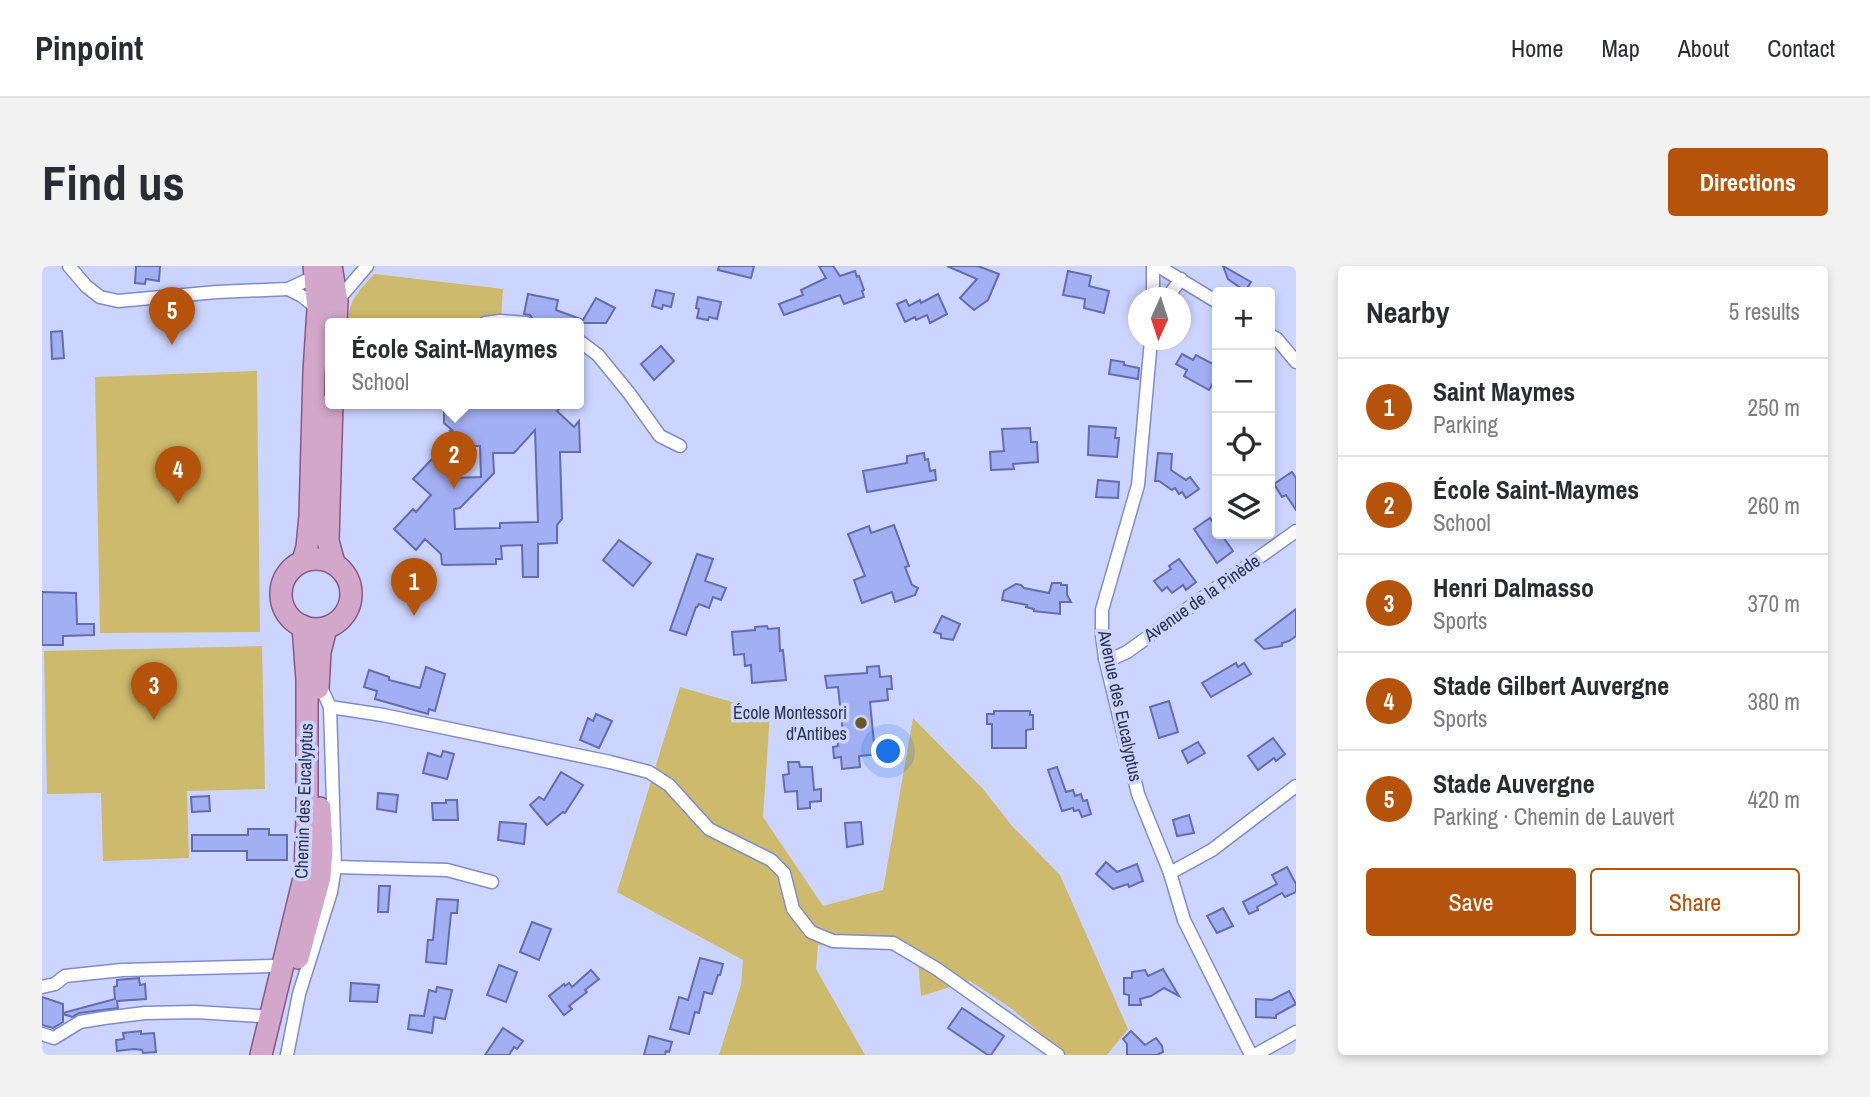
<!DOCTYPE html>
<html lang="en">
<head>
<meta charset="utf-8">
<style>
  :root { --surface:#fff; --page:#f2f2f3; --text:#2b2b33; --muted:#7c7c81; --line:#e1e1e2; --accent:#b45309 }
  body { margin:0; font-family:"Archivo Narrow",sans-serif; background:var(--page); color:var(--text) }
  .controls { position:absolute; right:21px; top:21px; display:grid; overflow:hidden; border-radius:7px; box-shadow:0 4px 10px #0003 }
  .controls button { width:63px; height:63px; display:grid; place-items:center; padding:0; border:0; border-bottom:2px solid var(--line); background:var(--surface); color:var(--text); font:35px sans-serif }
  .compass { position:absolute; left:1086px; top:21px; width:63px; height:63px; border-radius:50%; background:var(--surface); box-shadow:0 4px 10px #0003; rotate:183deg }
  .you { position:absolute; left:847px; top:486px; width:24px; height:24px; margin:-18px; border:5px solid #fff; border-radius:50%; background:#1a73e8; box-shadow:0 0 0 10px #1a73e833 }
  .badge { display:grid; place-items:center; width:46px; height:46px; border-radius:50%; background:var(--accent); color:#fff; font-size:23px; font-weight:700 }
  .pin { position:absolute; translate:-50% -58px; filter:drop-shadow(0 2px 4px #0008) }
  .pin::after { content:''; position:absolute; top:37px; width:24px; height:21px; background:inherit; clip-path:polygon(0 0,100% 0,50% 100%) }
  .popup { position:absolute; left:283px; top:52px; width:259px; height:91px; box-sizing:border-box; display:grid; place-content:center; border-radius:7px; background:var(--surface); filter:drop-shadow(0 2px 5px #0005); font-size:23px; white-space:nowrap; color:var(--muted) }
  .popup b { font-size:26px; color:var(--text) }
  .popup::after { content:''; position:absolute; left:50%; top:100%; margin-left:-14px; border:14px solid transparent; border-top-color:var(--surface) }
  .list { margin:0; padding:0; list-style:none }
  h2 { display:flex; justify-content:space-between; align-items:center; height:91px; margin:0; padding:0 28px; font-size:30px }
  h2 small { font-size:23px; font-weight:400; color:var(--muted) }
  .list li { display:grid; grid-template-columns:46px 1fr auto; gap:21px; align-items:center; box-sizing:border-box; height:98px; padding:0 28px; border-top:2px solid var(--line) }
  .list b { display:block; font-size:26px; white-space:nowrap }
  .list p { margin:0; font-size:23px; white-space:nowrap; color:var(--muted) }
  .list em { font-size:23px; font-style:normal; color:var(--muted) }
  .actions { display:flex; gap:14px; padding:21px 28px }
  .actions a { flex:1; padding:16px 0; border:2px solid var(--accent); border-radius:7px; text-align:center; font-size:24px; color:var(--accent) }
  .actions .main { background:var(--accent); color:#fff }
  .icon { flex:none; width:38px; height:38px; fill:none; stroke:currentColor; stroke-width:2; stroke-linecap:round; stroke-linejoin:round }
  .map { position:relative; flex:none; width:1254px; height:789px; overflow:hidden; border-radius:7px }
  header { display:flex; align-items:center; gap:42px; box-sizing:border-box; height:98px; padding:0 35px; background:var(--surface); border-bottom:2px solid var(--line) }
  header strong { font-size:33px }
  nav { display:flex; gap:38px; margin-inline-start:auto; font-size:24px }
  .intro { display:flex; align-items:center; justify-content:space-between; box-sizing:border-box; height:168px; padding:0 42px }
  h1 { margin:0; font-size:49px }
  .button { padding:18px 32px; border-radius:7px; background:var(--accent); color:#fff; font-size:24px; font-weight:700 }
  main { display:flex; gap:42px; padding:0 42px }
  aside { flex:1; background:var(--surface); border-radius:7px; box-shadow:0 4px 10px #0003 }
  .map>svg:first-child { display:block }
  .green { fill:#cdba6d }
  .building { fill:#a3aff3; stroke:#636dac; stroke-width:2; fill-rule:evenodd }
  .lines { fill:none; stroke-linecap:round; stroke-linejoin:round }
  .minor-casing { stroke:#7f8bcc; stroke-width:15 }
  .primary-casing { stroke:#865887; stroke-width:24 }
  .minor { stroke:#fff; stroke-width:12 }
  .primary { stroke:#d3a7c9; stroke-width:21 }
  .poi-dot { fill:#675a27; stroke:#ccd5ff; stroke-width:2.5 }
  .labels { text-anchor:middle; stroke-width:7; stroke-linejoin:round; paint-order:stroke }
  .street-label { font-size:18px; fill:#2e334e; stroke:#ccd5ff }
  .poi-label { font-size:18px; fill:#2e334e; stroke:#ccd5ff; text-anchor:end }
</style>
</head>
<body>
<header>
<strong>Pinpoint</strong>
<nav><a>Home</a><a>Map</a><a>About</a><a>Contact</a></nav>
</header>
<div class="intro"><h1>Find us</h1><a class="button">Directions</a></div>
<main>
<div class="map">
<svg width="1254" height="789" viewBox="0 0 1254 789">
  <rect width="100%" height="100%" fill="#ccd5ff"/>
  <g class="green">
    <path d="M332,8L461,23L459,52L383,57L306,55C307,33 318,24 332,8Z"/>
    <path d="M215,105L218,366L58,367L53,111Z"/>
    <path d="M220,380L223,523L145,525L147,592L61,595L59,527L5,528L2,385Z"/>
    <path d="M638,421L728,447L721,551L781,640L841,624L871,452L941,523L970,560L1018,609L1086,763L1065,789H1024L970,743L928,715L879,730L875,683L776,679L774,703L823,789H677L699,719L701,694L575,626Z"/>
  </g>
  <g class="building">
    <path d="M94,0H118L117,15L104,13L103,18L93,17Z"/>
    <path d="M677,0H712L709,12L676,4Z"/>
    <path d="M777,0H791L798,10L813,5L815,11L817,10L822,24L820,25L822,31L802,38L798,29L742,49L737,38L761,29L759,24L784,12Z"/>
    <path d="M905,0H936L957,8L946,34L932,44L918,32L935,13Z"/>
    <path d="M1181,0L1209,16L1203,25L1186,13Z"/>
    <path d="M1026,5L1049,10L1047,20L1067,25L1062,47L1042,42L1043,33L1021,29Z"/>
    <path d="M614,24L632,28L629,41L621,39L620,43L610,40Z"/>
    <path d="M486,28L516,34L514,44L541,54L554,32L573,42L564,57H507L492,55L488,49L482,48Z"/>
    <path d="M896,28L905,48L888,57L885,49L874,54L873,51L863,56L855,38L864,34L867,40L878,34L879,37Z"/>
    <path d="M656,31L679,36L675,53L667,51L666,54L655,52L657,43L654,42Z"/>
    <path d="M20,65L22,92L10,93L9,66Z"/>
    <path d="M619,80L632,95L612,114L599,98Z"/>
    <path d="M1140,88L1151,94L1154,89L1175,100V110L1167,124L1142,110L1145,104L1134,98Z"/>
    <path d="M1069,94L1082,96V99L1097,102L1096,113L1067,108Z"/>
    <path d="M402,137H522L515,145L532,161L537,155L538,186H518L520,253L515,259V277L496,278V311H481L480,279L459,280L460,293H454V298L402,299L400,298L399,288L383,273L374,284L352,263L371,243L374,246L389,229L371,213L391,192L412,212L439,211L438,180H427L408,165L410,164L402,157ZM493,164L496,256L458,257V262L413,263L412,243L418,242L452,207L451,187H472Z"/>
    <path d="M1047,160L1074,162L1073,172H1077L1075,191L1046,189Z"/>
    <path d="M988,162L989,176H995L996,196L971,198L972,203L949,204L948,186L962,185L960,163Z"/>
    <path d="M882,187L883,194L886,193L888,205L893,204L894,214L825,226L821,205L865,197V190Z"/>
    <path d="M1116,187L1130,188L1129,204L1144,214L1148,211L1157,223L1144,232L1140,226L1137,228L1133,222L1130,224L1117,215H1113Z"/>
    <path d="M1250,206L1254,212V244L1244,229L1240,231L1232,218Z"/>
    <path d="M1056,214L1077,216L1076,232L1054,231Z"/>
    <path d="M1168,252L1175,263V268H1179L1191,285L1175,297L1152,263Z"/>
    <path d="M852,259L867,300L863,301L870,319L876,322L873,329L853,336L850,326L820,337L812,314L823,310L806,268L827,260L829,267Z"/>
    <path d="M577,274L609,297L591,320L561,294Z"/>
    <path d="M655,288L671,293L663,315L684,322L679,334L671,331L667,342L657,338L655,341H654L644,369L628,364Z"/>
    <path d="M1137,293L1154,316L1144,324L1141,319L1130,327L1125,321L1120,325L1112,315L1129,303L1127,300Z"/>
    <path d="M1010,317H1019V319H1025V329L1029,336H1018V348L992,345V343L984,341L985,339L960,334L962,325L974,318L979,319L982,322L1007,327Z"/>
    <path d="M0,326L34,327L35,358H52V369L21,370V379H0Z"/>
    <path d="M1254,343V370L1247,375L1240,377V380L1222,383L1213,374Z"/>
    <path d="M900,350L918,358L911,374L899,372V368L892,366Z"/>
    <path d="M725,360L726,363L737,362L738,385L741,384L744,414L710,417L709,399L703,400L702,388L692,389L690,366L713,364V361Z"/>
    <path d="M1194,397L1196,401L1202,397L1209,408L1169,431L1160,417Z"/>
    <path d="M837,400L838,411L849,410L850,423H845L846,434L828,436L832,477L837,476L838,488L817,490L818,501L800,503L799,491L792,492L791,481L796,480L795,468L801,467L796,421L785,422L783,410L825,407V401Z"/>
    <path d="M384,401L403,408L393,445L387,443L386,448L333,433L335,425L322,421L327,404L347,411V414L378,422Z"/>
    <path d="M1127,435L1136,466L1117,472L1108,441Z"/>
    <path d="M952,445H988V449H991V463L984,464V482H950V458H945V448H952Z"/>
    <path d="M554,448L570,455L557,482L538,474L546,452L551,455Z"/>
    <path d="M1231,472L1243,488L1234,495L1232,492L1216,504L1206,490Z"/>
    <path d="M1156,476L1163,487L1146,497L1140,485Z"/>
    <path d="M401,485L412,488L405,513L381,507L386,487L399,491Z"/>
    <path d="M746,496H757L758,501H770L772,524L779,523V535L768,536V542L756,543L755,525L743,526L741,509L747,508Z"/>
    <path d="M1015,501L1024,526L1031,524L1033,530L1039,528L1041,535L1045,534L1049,548L1040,551L1037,544L1032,545L1031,542L1020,545L1006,504Z"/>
    <path d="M519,506L541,519L523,547L521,546L505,559L488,539L497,531L502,534Z"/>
    <path d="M336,527L356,529L354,546L335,543Z"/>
    <path d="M167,530L168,545L150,546L149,531Z"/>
    <path d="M404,534H415L416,554H391L390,537H404Z"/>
    <path d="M1147,549L1152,567L1135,570L1131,554Z"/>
    <path d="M458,556L484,558L482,578L456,574Z"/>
    <path d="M819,556L821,578L805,581L803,557Z"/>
    <path d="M206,563H227V569H245V594H205V585H150V569H206Z"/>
    <path d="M1064,596L1075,606L1095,598L1101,615L1087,621L1086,618L1071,623L1054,608Z"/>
    <path d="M1245,601L1254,618V626L1243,631L1240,627L1215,641L1216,644L1207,648L1201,636L1235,618L1230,609Z"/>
    <path d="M337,620H348L346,646H336Z"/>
    <path d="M395,633L416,634L415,647H409L404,698L384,696L386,674H391Z"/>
    <path d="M1181,642L1191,660L1175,667L1165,650Z"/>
    <path d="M490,656L509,663L497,694L478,686Z"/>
    <path d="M658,692L681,698L678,709H676L670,728L662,726L657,747L653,746L647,768L628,763L637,731L646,734Z"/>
    <path d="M457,699L475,706L464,736L445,729Z"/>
    <path d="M1121,703L1137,730L1122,722L1109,730L1098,733L1099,739H1087V729L1082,728V712H1090V706L1103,704L1106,710Z"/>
    <path d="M549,704L557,713L543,724L545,726L527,740L530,743L522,749L507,730L522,718L523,720L527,717L530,721Z"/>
    <path d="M97,712L98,719L103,718L104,733L75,735L76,742L37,747L30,751L21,748V756L11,762L0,759V731L21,738V747L73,733L72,721L75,720V714Z"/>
    <path d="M309,717L337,719L335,736L308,735Z"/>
    <path d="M395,721L410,724L403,753L392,751L390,767L366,763L368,749L382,750L387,724L394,726Z"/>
    <path d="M1247,725L1254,738L1234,749V752L1214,751V733L1230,734Z"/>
    <path d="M920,742L962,770L949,789H946L906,762Z"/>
    <path d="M461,762L481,775L475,783L472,781L467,789H443Z"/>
    <path d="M99,765V768L112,767L114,786L101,787L100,784L92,783L75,785L74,774L82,773L81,767Z"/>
    <path d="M1089,765L1103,779L1114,772L1120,780L1121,786L1115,789H1085V778L1081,773Z"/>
    <path d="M607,770L630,776L627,786L624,785L623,789H602Z"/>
  </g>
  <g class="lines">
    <g class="minor-casing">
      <g id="minor">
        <path d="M27,0L44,20L58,31L76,35L175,26L246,23L274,10"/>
        <path d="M1111,0V32"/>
        <path d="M1116,0L1175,36"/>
        <path d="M246,23L260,30L276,43"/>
        <path d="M1125,32L1139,13"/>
        <path d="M295,35L325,0"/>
        <path d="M443,57L458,55L484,57"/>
        <path d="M1228,69L1235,73L1254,96"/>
        <path d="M536,74L556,89L587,127L618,170L638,180"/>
        <path d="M1109,74L1096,219L1060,344V369L1063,392L1096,528L1128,607L1142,654L1209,789"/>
        <path d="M1063,392L1074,391L1085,386L1254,265"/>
        <path d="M288,441L341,449L568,496L607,506L627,519L667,563L729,594L742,607L751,643L769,666L791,675L851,677L895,703L1016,789"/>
        <path d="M293,601L405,604L450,616"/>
        <path d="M1128,607L1170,584L1254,520"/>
        <path d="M0,721L13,718L23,710L80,704L230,700"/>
        <path d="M0,768L12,772L38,756L62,752L103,747L154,746L217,750"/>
        <path d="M245,789L257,728L289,626L293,601L288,441L277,417"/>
        <path d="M1213,789L1254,766"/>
      </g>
    </g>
    <g class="primary-casing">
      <g id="primary">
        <path d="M289,0L295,35L294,57"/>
        <path d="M290,137L286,275L292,297"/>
        <circle cx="274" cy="328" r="35"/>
        <path d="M261,295L265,281L268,250L272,106L276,43L272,0"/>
        <path d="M276,422L278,386L284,362"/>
        <path d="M256,692L278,611L280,583L278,542"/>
        <path d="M219,789L263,608L265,550V414L261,360"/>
      </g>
    </g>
    <use href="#minor" class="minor"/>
    <use href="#primary" class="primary"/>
  </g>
  <circle class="poi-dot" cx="819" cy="457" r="7"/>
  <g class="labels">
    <g class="street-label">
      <text transform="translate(1160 332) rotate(-35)" y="6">Avenue de la Pinède</text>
      <text transform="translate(1078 440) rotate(78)" y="6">Avenue des Eucalyptus</text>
      <text transform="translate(262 535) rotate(-88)" y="6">Chemin des Eucalyptus</text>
    </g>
    <g class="poi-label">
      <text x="805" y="453">École Montessori<tspan x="805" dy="21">d'Antibes</tspan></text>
    </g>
  </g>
</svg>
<div class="controls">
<button>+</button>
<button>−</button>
<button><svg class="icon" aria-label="locate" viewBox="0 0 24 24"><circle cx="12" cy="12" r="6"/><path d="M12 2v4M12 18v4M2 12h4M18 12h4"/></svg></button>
<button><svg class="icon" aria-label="layers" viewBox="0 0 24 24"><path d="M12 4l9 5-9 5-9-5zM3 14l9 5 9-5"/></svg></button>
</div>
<svg class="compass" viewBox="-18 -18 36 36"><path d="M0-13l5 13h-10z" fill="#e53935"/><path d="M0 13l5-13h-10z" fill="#7c7c81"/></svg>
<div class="you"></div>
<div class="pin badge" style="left:372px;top:350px">1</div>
<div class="pin badge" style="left:412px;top:223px">2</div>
<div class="popup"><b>École Saint-Maymes</b>School</div>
<div class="pin badge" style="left:112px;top:454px">3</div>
<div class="pin badge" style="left:136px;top:238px">4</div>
<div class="pin badge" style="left:130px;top:79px">5</div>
</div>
<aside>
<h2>Nearby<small>5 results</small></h2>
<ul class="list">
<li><span class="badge">1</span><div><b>Saint Maymes</b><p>Parking</p></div><em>250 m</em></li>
<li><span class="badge">2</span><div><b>École Saint-Maymes</b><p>School</p></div><em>260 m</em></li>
<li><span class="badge">3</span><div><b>Henri Dalmasso</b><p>Sports</p></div><em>370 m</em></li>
<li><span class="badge">4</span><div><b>Stade Gilbert Auvergne</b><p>Sports</p></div><em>380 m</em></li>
<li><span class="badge">5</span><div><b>Stade Auvergne</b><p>Parking · Chemin de Lauvert</p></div><em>420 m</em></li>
</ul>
<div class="actions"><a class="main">Save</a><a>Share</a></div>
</aside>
</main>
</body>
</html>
